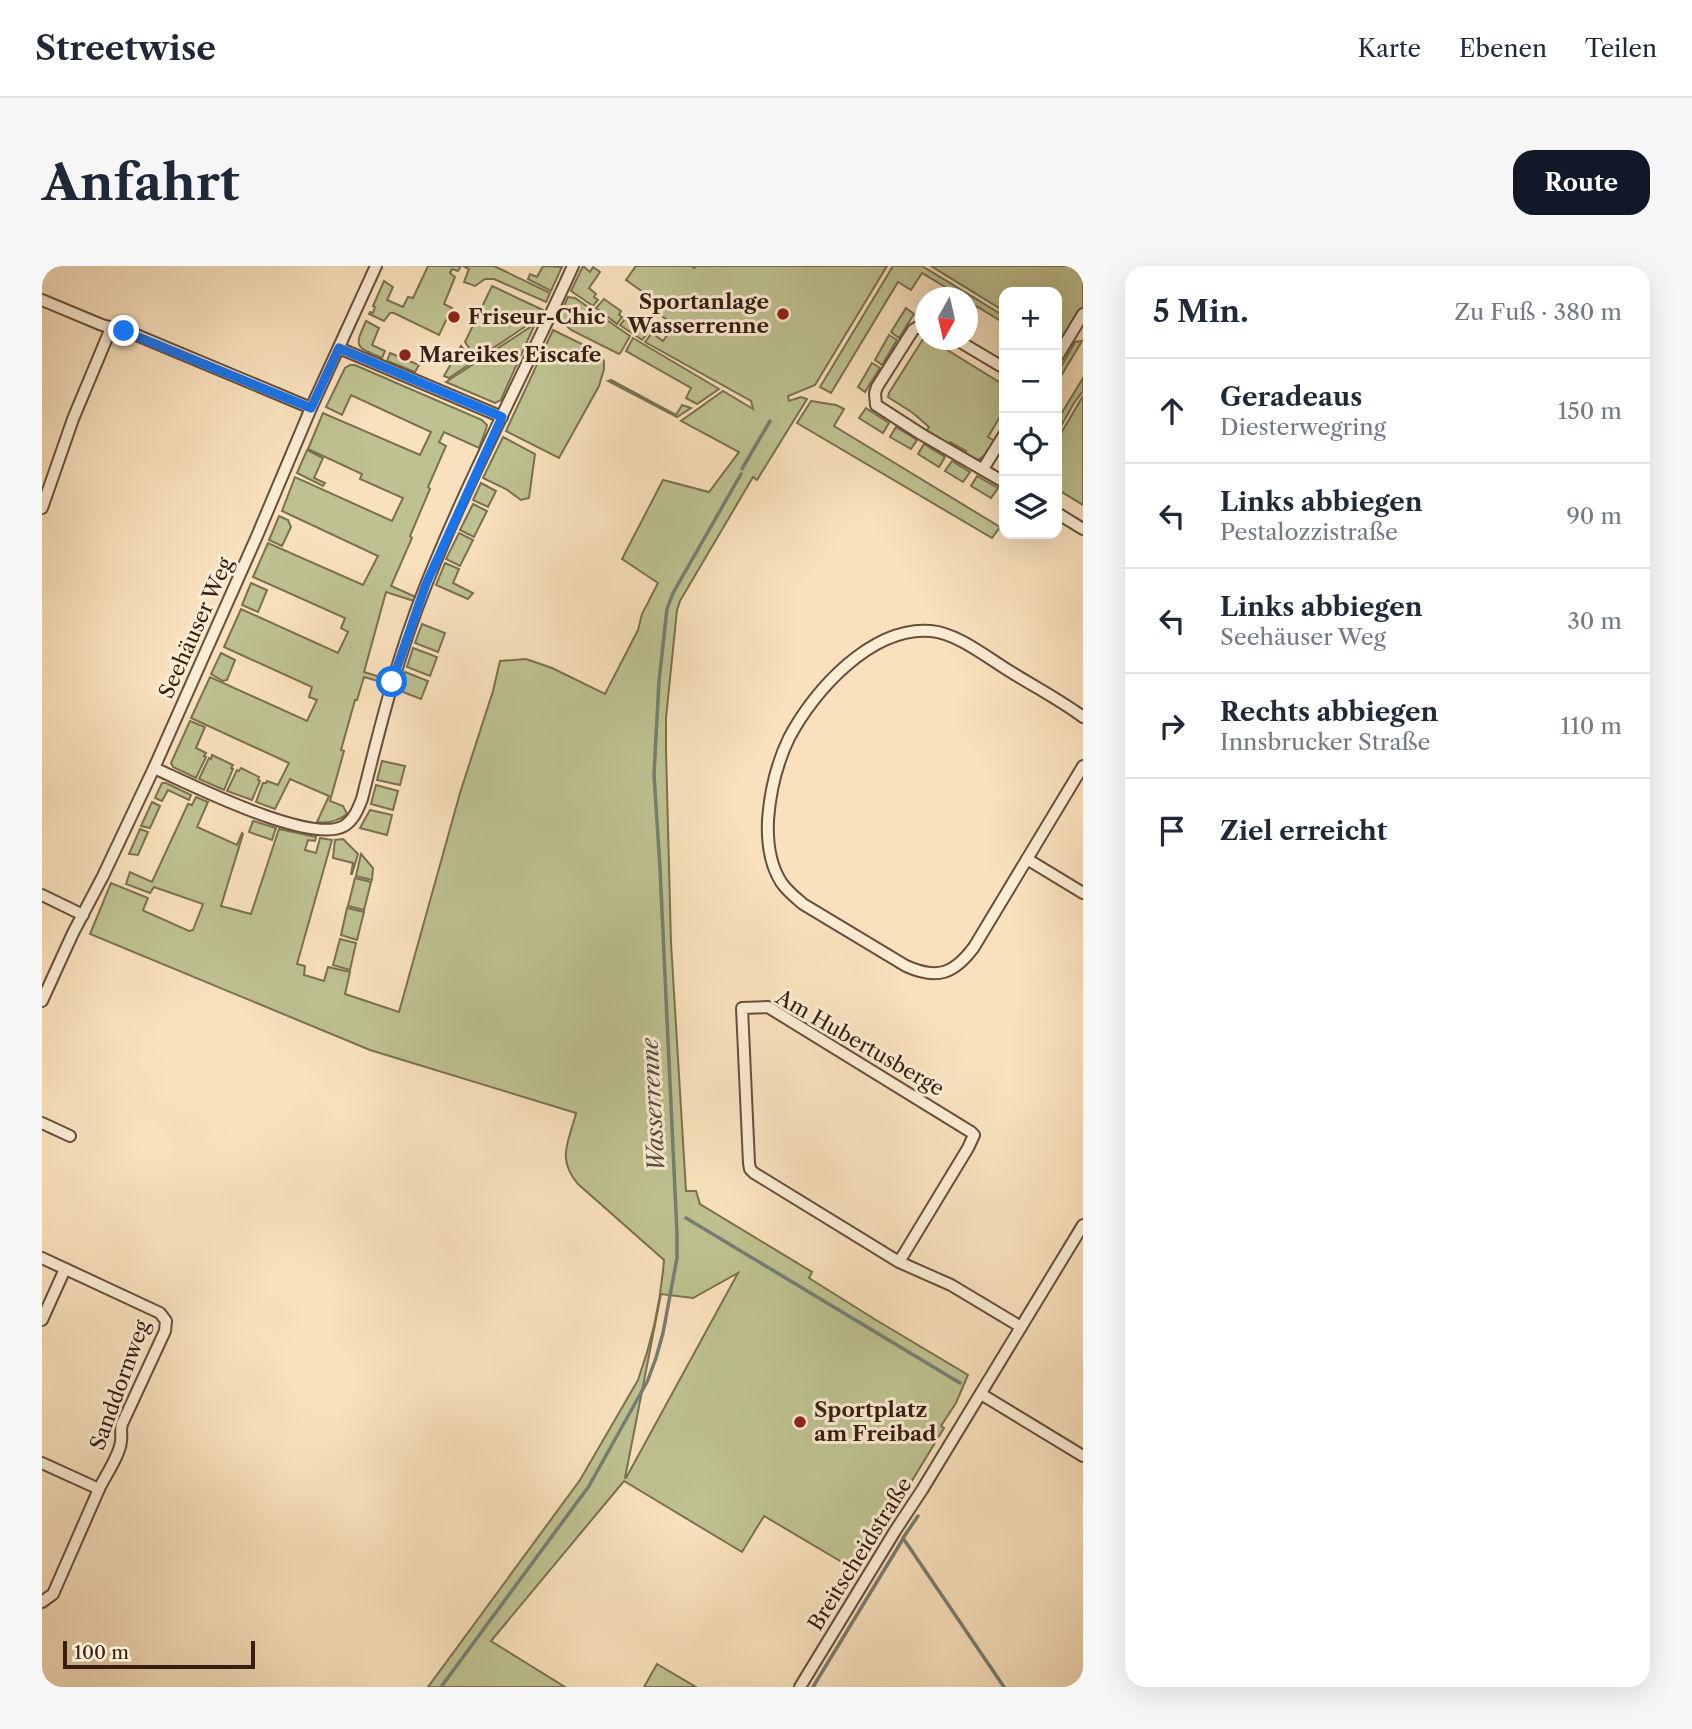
<!DOCTYPE html>
<html lang="de">
<head>
<meta charset="utf-8">
<style>
  :root { --surface:#fff; --page:#f6f6f7; --text:#1f2937; --muted:#747a83; --line:#e0e1e3; --accent:#111827 }
  body { margin:0; font-family:"Libre Caslon Text",serif; background:var(--page); color:var(--text) }
  .controls { position:absolute; right:21px; top:21px; display:grid; overflow:hidden; border-radius:14px; box-shadow:0 7px 28px #0002 }
  .controls button { width:63px; height:63px; display:grid; place-items:center; padding:0; border:0; border-bottom:2px solid var(--line); background:var(--surface); color:var(--text); font:35px sans-serif }
  .compass { position:absolute; left:873px; top:21px; width:63px; height:63px; border-radius:50%; background:var(--surface); box-shadow:0 7px 28px #0002; rotate:188deg }
  .scale { position:absolute; left:21px; bottom:18px; width:192px; box-sizing:border-box; padding-left:7px; border:4px solid #371e11; border-top:0; font-size:19px; line-height:24px; white-space:nowrap; color:#371e11; -webkit-text-stroke:5px #fbecd4; paint-order:stroke }
  .stop { position:absolute; width:21px; height:21px; margin:-16px; border:5px solid #1a73e8; border-radius:50%; background:#fff }
  .stop.end { background:#1a73e8; border-color:#fff; box-shadow:0 2px 7px #0008 }
  .list { margin:0; padding:0; list-style:none }
  h2 { display:flex; justify-content:space-between; align-items:center; height:91px; margin:0; padding:0 28px; font-size:30px }
  h2 small { font-size:23px; font-weight:400; color:var(--muted) }
  .list li { display:grid; grid-template-columns:46px 1fr auto; gap:21px; align-items:center; box-sizing:border-box; height:105px; padding:0 28px; border-top:2px solid var(--line) }
  .list b { display:block; font-size:26px; white-space:nowrap }
  .list p { margin:0; font-size:23px; white-space:nowrap; color:var(--muted) }
  .list em { font-size:23px; font-style:normal; color:var(--muted) }
  .icon { flex:none; width:38px; height:38px; fill:none; stroke:currentColor; stroke-width:2; stroke-linecap:round; stroke-linejoin:round }
  .map { position:relative; flex:none; width:1041px; height:1421px; overflow:hidden; border-radius:21px }
  header { display:flex; align-items:center; gap:42px; box-sizing:border-box; height:98px; padding:0 35px; background:var(--surface); border-bottom:2px solid var(--line) }
  header strong { font-size:33px }
  nav { display:flex; gap:38px; margin-inline-start:auto; font-size:24px }
  .intro { display:flex; align-items:center; justify-content:space-between; box-sizing:border-box; height:168px; padding:0 42px }
  h1 { margin:0; font-size:49px }
  .button { padding:18px 32px; border-radius:21px; background:var(--accent); color:#fff; font-size:24px; font-weight:700 }
  main { display:flex; gap:42px; padding:0 42px }
  aside { flex:1; background:var(--surface); border-radius:21px; box-shadow:0 7px 28px #0002 }
  .map>svg:first-child { display:block }
  .green { fill:#bec290; stroke:#7a7050; stroke-width:2; fill-rule:evenodd }
  .lines { fill:none; stroke-linecap:round; stroke-linejoin:round }
  .stream { stroke:#767d75; stroke-width:3.5 }
  .street-casing { stroke:#684f3c; stroke-width:14 }
  .street { stroke:#fbecd4; stroke-width:10 }
  .route { stroke:#1a73e8; stroke-width:9 }
  .poi-dot { fill:#8f2418; stroke:#fbecd4; stroke-width:2.5 }
  .labels { text-anchor:middle; stroke-width:6; stroke-linejoin:round; paint-order:stroke }
  .poi-label { font-size:21px; font-weight:bold; fill:#371e11; stroke:#fbecd4; text-anchor:start }
  .street-label { font-size:21px; fill:#371e11; stroke:#fbecd4 }
  .water-label { font-size:23px; font-style:italic; fill:#564d43; stroke:#fbecd4 }
</style>
</head>
<body>
<header>
<strong>Streetwise</strong>
<nav><a>Karte</a><a>Ebenen</a><a>Teilen</a></nav>
</header>
<div class="intro"><h1>Anfahrt</h1><a class="button">Route</a></div>
<main>
<div class="map">
<svg width="1041" height="1421" viewBox="0 0 1041 1421">
  <rect width="100%" height="100%" fill="#f9e1bd"/>
  <filter id="stains"><feTurbulence type="fractalNoise" baseFrequency=".00286" numOctaves="4"/><feColorMatrix values="0 0 0 0 .2 0 0 0 0 .09 0 0 0 0 .02 0 0 0 .5 -.17"/></filter>
  <radialGradient id="worn" r=".72"><stop offset=".6" stop-color="#630" stop-opacity="0"/><stop offset="1" stop-color="#630" stop-opacity=".3"/></radialGradient>
  <g class="green">
    <path d="M386,0H419L416,5L410,3L408,7L413,11L402,38L410,42L397,69L352,47H348L342,55L327,48L328,46L331,47L333,41L331,40L342,15L351,21L345,34L361,41L366,31L371,32Z"/>
    <path d="M421,0H452L508,27L504,36L452,13H443L433,20L422,16L427,3Z"/>
    <path d="M501,0L520,1L509,25L486,13L488,8L495,11Z"/>
    <path d="M541,0L548,6L551,1L558,6L547,22L554,28L552,31L556,34L551,40L529,25Z"/>
    <path d="M594,0H650L652,2L654,0H845L773,119L746,130L747,135L759,131L765,133L715,214L711,211L638,335L635,344L624,452V485L629,677L644,925H654L658,938L770,1006L767,1012L834,1054L926,1109L914,1137L899,1160L902,1162L815,1305L722,1250L700,1286L582,1215L449,1375L523,1421H386L538,1214L596,1114C610,1075 619,1034 622,994L536,918C514,892 527,876 534,847L328,784L48,668L69,617L106,632L101,644L102,645L147,665L151,664L161,638L112,621L108,627L84,618L88,606L110,616L146,538L150,539L154,531L166,536L155,561L195,579L200,567L201,568L179,640L209,648L237,563L274,571L273,575L266,574L263,584L274,587L278,572L290,574L255,698L263,700L262,709L282,715L286,701L308,706L303,728L357,746L418,527L451,425L458,395L484,393L510,402L563,428L596,364L600,348L616,317L580,293L621,214L667,226L697,186L639,155L681,125L711,143L709,135L603,76L610,67L621,75L632,59L617,48L622,41L584,14ZM696,1007L584,1212H583L619,1028L651,1032Z"/>
    <path d="M851,0H880L962,50V57L926,35V32L920,31L880,7L869,24L856,16L789,127L778,121Z"/>
    <path d="M889,0H1041V41L1018,80L1015,78V26H962V45Z"/>
    <path d="M450,20L501,44L496,52L435,93L423,76Z"/>
    <path d="M526,31L533,32L588,70L579,86L577,88L529,64L516,52Z"/>
    <path d="M562,33L579,45L577,49L580,51L575,58L554,42Z"/>
    <path d="M864,42L872,48L857,72L849,66Z"/>
    <path d="M588,52L605,64L603,66L605,68L600,74L578,59L583,53L586,55Z"/>
    <path d="M324,55L337,62L330,79L343,85L340,92C313,80 312,82 324,55Z"/>
    <path d="M493,58L461,129L459,134L453,137L404,116Z"/>
    <path d="M511,64L552,84L558,89L562,95V103L557,120L517,192L464,165Z"/>
    <path d="M847,69L855,74L840,99L833,94Z"/>
    <path d="M591,72L677,123L655,138L644,132L649,122L584,85Z"/>
    <path d="M881,73L889,74L962,119V144L946,171L953,175L944,188L935,195L922,190L924,185L908,176L905,180L884,166L887,161L871,147L846,131L847,127Z"/>
    <path d="M1040,75L1019,110L1015,108L1033,76Z"/>
    <path d="M419,80L432,95L407,112L402,110Z"/>
    <path d="M348,87L377,99L373,106L345,95Z"/>
    <path d="M830,97L838,102L823,126L816,121Z"/>
    <path d="M308,99H313L440,154L445,159L444,163L437,182L402,166L397,176L404,180L386,221L388,223L368,270L370,272L349,320L374,331L372,335L344,326L322,406L345,413L343,417L322,411L315,434H313L299,484L302,485L288,535L301,540L305,548C296,555 287,558 275,556L287,530L248,513L233,543L214,536L221,517H224L225,515L236,519L247,497L149,452L168,411L265,455L275,434L267,431L270,421L182,381L199,343L296,387L306,366L299,362L303,352L211,311L226,277L321,319L336,290L240,245L253,211L350,255L361,232L318,213L320,208L266,183L281,147L378,189L389,166L309,129L300,149L284,141L303,102Z"/>
    <path d="M1041,112V125L1032,137L1015,167V155Z"/>
    <path d="M569,114L634,149L640,139L649,142L635,151L566,115Z"/>
    <path d="M1041,130V239L1015,223V174Z"/>
    <path d="M769,135L794,139L802,143L792,160L958,261L950,272L755,157Z"/>
    <path d="M824,142L847,157L841,167L817,152Z"/>
    <path d="M854,161L875,174L869,183L848,171Z"/>
    <path d="M461,171L493,188L487,232L479,234L464,223L441,212Z"/>
    <path d="M882,178L903,191L897,201L876,188Z"/>
    <path d="M265,184L281,192L272,212L283,217L281,220L255,207Z"/>
    <path d="M910,195L928,206L921,216L903,205Z"/>
    <path d="M935,210L956,222L949,232L929,220Z"/>
    <path d="M439,217L454,225L446,241L431,234Z"/>
    <path d="M431,238L445,245L432,271L418,264Z"/>
    <path d="M237,250L246,254L249,261L240,280L227,274Z"/>
    <path d="M417,267L431,274L418,300L404,293Z"/>
    <path d="M403,297L417,303L411,317L431,327L426,333L394,319Z"/>
    <path d="M209,317L225,324L216,346L200,339Z"/>
    <path d="M380,358L403,367L396,386L373,377Z"/>
    <path d="M371,382L395,391L388,410L365,401Z"/>
    <path d="M179,387L193,394L185,414L181,415L169,408Z"/>
    <path d="M363,406L386,415L379,433L358,425Z"/>
    <path d="M148,455L163,461L154,482L164,487L162,490L164,491L154,512L131,501L129,497Z"/>
    <path d="M170,489L191,499L189,502L191,503L182,524L157,513L167,492L169,493Z"/>
    <path d="M340,495L363,500L358,519L335,514Z"/>
    <path d="M199,502L217,511L216,514L218,515L210,534L185,525L195,504L197,505Z"/>
    <path d="M120,517H124L149,529L147,534L126,524L120,535L113,532Z"/>
    <path d="M334,519L356,525L351,544L329,538Z"/>
    <path d="M110,536L118,540L108,562L99,560Z"/>
    <path d="M328,544L350,549L345,569L318,562Z"/>
    <path d="M211,555L234,562L230,574L207,566Z"/>
    <path d="M98,563L106,566L96,589L87,588Z"/>
    <path d="M301,573L316,588L310,608H309L311,597L291,592L293,574Z"/>
    <path d="M319,588L331,602L330,614L314,610Z"/>
    <path d="M313,612L329,616L322,644L306,640Z"/>
    <path d="M305,642L322,646L315,674L299,669Z"/>
    <path d="M298,673L314,677L308,704L291,699Z"/>
    <path d="M615,1398L654,1421H602Z"/>
  </g>
  <g class="lines">
    <g class="stream">
      <path d="M700,203L728,155"/>
      <path d="M644,952L918,1117"/>
      <path d="M876,1250L861,1272L962,1421"/>
      <path d="M399,1421L547,1220L605,1116L614,1092L621,1067L635,992V968L618,602L612,508L617,415L625,343L631,327L699,208"/>
      <path d="M771,1421L861,1273"/>
    </g>
    <g class="street-casing">
      <g id="street">
        <path d="M0,34L60,59L92,68L269,142"/>
        <path d="M884,59H879L871,64L835,121L833,127L834,139L879,168L962,216"/>
        <path d="M915,74L962,102"/>
        <path d="M297,82L460,151"/>
        <path d="M1015,91L1041,48"/>
        <path d="M941,203L962,169"/>
        <path d="M0,242L31,153L69,62"/>
        <path d="M1015,247L1041,263"/>
        <path d="M1041,451C1018,434 993,421 969,406C946,392 915,367 889,365C830,360 772,424 747,472C735,497 728,526 726,554C725,576 727,597 739,616C745,625 753,631 761,638L864,700C895,714 912,708 932,681L1041,500"/>
        <path d="M112,502C148,518 268,579 302,560C312,554 316,543 320,533C338,461 356,388 384,319C427,211 483,106 531,0"/>
        <path d="M985,593L1041,627"/>
        <path d="M0,629L41,649"/>
        <path d="M0,735L31,667L61,610L112,502L215,270L269,142L334,0"/>
        <path d="M0,857L28,870"/>
        <path d="M0,992L118,1047L124,1055L123,1065L80,1158C78,1164 80,1169 79,1175C78,1189 63,1210 57,1223"/>
        <path d="M857,996L926,882L932,869L929,866L726,741L700,742L707,897L708,903L712,907L857,996L909,1019L979,1061"/>
        <path d="M0,1054L23,1003"/>
        <path d="M939,1128L1041,1190"/>
        <path d="M0,1197L57,1223L11,1328L0,1336"/>
        <path d="M758,1421L853,1265L880,1224L1041,959"/>
      </g>
    </g>
    <use href="#street" class="street"/>
  </g>
  <g class="lines">
    <path class="route" d="M82,65L269,142L297,82L460,151L384,318L350,416"/>
  </g>
  <g class="poi-dot">
    <circle cx="741" cy="48" r="7"/>
    <circle cx="412" cy="51" r="7"/>
    <circle cx="363" cy="89" r="7"/>
    <circle cx="758" cy="1156" r="7"/>
  </g>
  <g class="labels">
    <g class="poi-label">
      <text x="727" y="43" text-anchor="end">Sportanlage<tspan x="727" dy="24">Wasserrenne</tspan></text>
      <text x="426" y="58">Friseur-Chic</text>
      <text x="377" y="96">Mareikes Eiscafe</text>
      <text x="772" y="1151">Sportplatz<tspan x="772" dy="24">am Freibad</tspan></text>
    </g>
    <g class="street-label">
      <text transform="translate(154 362) rotate(-66)" y="7">Seehäuser Weg</text>
      <text transform="translate(818 777) rotate(30)" y="7">Am Hubertusberge</text>
      <text transform="translate(78 1119) rotate(-70)" y="7">Sanddornweg</text>
      <text transform="translate(818 1288) rotate(-58)" y="7">Breitscheidstraße</text>
    </g>
    <g class="water-label">
      <text transform="translate(611 839) rotate(-93)" y="8">Wasserrenne</text>
    </g>
  </g>
  <rect width="100%" height="100%" filter="url(#stains)"/>
  <rect width="100%" height="100%" fill="url(#worn)"/>
</svg>
<div class="controls">
<button>+</button>
<button>−</button>
<button><svg class="icon" aria-label="locate" viewBox="0 0 24 24"><circle cx="12" cy="12" r="6"/><path d="M12 2v4M12 18v4M2 12h4M18 12h4"/></svg></button>
<button><svg class="icon" aria-label="layers" viewBox="0 0 24 24"><path d="M12 4l9 5-9 5-9-5zM3 14l9 5 9-5"/></svg></button>
</div>
<svg class="compass" viewBox="-18 -18 36 36"><path d="M0-13l5 13h-10z" fill="#e53935"/><path d="M0 13l5-13h-10z" fill="#747a83"/></svg>
<div class="scale">100 m</div>
<div class="stop" style="left:350px;top:416px"></div>
<div class="stop end" style="left:82px;top:65px"></div>
</div>
<aside>
<h2>5 Min.<small>Zu Fuß · 380 m</small></h2>
<ul class="list">
<li><svg class="icon" aria-label="ahead" viewBox="0 0 24 24"><path d="M12 20V5M6 11l6-6 6 6"/></svg><div><b>Geradeaus</b><p>Diesterwegring</p></div><em>150 m</em></li>
<li><svg class="icon" aria-label="left" viewBox="0 0 24 24"><path d="M17 20v-9H6M10 6l-5 5 5 5"/></svg><div><b>Links abbiegen</b><p>Pestalozzistraße</p></div><em>90 m</em></li>
<li><svg class="icon" aria-label="left" viewBox="0 0 24 24"><path d="M17 20v-9H6M10 6l-5 5 5 5"/></svg><div><b>Links abbiegen</b><p>Seehäuser Weg</p></div><em>30 m</em></li>
<li><svg class="icon" aria-label="right" viewBox="0 0 24 24"><path d="M7 20v-9h11M14 6l5 5-5 5"/></svg><div><b>Rechts abbiegen</b><p>Innsbrucker Straße</p></div><em>110 m</em></li>
<li><svg class="icon" aria-label="arrive" viewBox="0 0 24 24"><path d="M6 21V4h12l-3 4 3 4H6"/></svg><div><b>Ziel erreicht</b></div></li>
</ul>
</aside>
</main>
</body>
</html>
